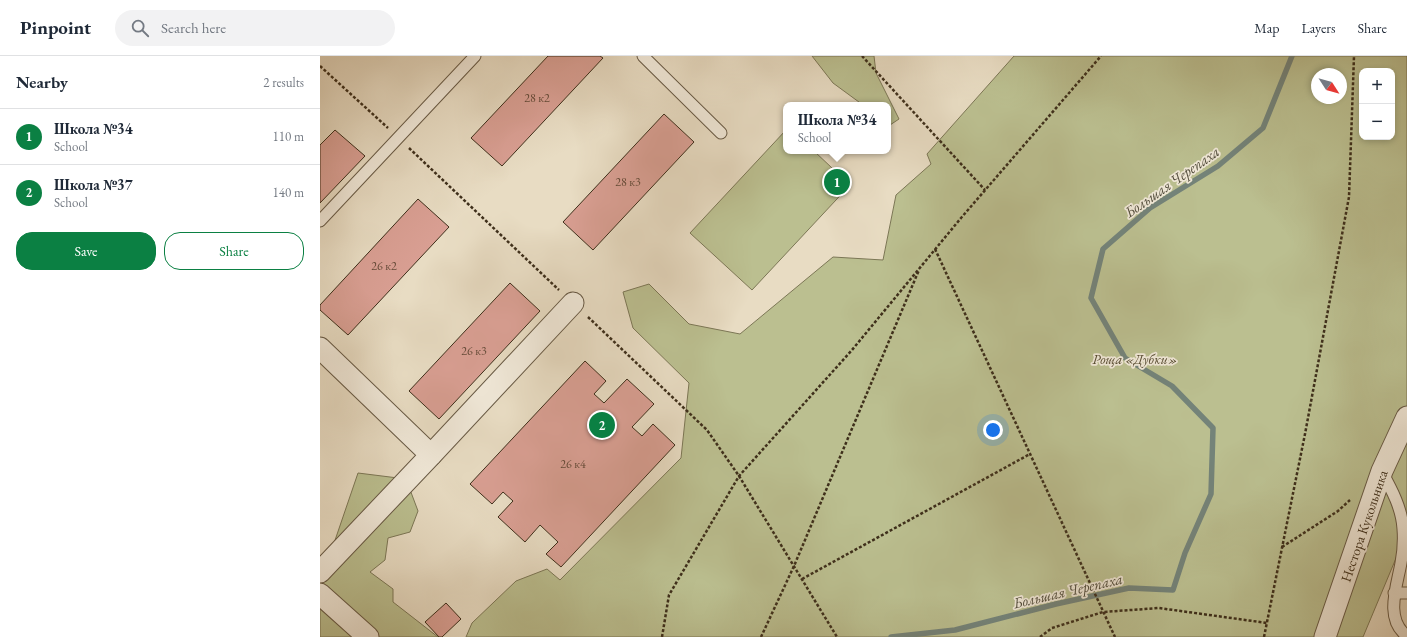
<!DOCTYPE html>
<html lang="en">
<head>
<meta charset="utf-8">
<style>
  :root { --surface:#fff; --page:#f2f2f3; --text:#1f2937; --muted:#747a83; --line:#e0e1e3; --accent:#0b8043 }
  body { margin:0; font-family:"EB Garamond",serif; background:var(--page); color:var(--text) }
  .controls { position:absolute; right:12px; top:12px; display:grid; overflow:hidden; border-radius:8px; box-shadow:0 2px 6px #0003 }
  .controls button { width:36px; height:36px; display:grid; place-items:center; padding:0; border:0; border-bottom:1px solid var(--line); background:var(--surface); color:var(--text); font:20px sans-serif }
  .compass { position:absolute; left:991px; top:12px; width:36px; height:36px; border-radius:50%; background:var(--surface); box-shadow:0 2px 6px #0003; rotate:126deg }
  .you { position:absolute; left:673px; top:374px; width:14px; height:14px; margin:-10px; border:3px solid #fff; border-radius:50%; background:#1a73e8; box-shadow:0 0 0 6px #1a73e833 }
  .badge { display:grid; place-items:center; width:26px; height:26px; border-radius:50%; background:var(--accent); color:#fff; font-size:13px; font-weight:700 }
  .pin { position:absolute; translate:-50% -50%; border:2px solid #fff; box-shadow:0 1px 4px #0006 }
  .popup { position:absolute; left:463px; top:46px; width:108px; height:52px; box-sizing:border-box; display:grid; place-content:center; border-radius:8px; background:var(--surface); filter:drop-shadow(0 1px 3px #0005); font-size:13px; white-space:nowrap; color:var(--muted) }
  .popup b { font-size:15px; color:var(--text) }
  .popup::after { content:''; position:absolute; left:50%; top:100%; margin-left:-8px; border:8px solid transparent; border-top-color:var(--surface) }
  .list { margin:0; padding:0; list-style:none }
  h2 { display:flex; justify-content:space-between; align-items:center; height:52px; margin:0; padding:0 16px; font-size:17px }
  h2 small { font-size:13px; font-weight:400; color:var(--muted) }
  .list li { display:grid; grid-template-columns:26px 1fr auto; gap:12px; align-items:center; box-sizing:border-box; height:56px; padding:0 16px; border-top:1px solid var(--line) }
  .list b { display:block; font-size:15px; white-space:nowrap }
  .list p { margin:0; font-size:13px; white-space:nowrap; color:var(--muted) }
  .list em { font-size:13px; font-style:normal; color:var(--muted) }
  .actions { display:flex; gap:8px; padding:12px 16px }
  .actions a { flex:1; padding:9px 0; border:1px solid var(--accent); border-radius:16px; text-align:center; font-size:14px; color:var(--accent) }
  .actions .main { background:var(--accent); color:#fff }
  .icon { flex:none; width:22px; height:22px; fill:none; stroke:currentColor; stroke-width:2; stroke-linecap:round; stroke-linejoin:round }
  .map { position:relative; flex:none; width:1087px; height:581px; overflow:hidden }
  header { display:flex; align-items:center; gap:24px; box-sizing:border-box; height:56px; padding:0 20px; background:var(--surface); border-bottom:1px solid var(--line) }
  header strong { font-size:19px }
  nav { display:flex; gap:22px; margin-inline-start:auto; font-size:14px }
  .search { width:280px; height:36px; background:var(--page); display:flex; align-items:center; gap:10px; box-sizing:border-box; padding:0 14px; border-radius:22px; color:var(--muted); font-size:15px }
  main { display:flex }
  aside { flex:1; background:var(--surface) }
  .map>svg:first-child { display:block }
  .green { fill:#bbbf90; stroke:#7c7756; fill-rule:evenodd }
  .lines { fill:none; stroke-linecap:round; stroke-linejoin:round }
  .stream { stroke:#748379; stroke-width:5.5 }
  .building { fill:#d99f93; stroke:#3e2f1b }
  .lane-casing { stroke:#685a45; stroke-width:13 }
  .street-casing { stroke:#685a45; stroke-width:23 }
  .path { stroke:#3e2f1b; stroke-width:2.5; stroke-dasharray:3 2; stroke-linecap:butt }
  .lane { stroke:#f0e8d8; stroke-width:11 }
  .street { stroke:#f0e8d8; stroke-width:21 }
  .labels { text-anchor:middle; stroke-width:3.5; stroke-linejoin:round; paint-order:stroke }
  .number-label { font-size:12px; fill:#654b39 }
  .park-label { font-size:14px; font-style:italic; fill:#574c32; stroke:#f0e8d8 }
  .street-label { font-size:14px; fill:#3e2f1b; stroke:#f0e8d8 }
  .water-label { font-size:15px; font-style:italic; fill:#504b3a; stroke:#f0e8d8 }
</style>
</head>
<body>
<header>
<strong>Pinpoint</strong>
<div class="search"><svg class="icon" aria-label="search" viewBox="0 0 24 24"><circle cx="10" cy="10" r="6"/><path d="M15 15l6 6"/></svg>Search here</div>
<nav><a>Map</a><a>Layers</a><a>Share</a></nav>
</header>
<main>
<aside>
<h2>Nearby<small>2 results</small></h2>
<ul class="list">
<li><span class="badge">1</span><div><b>Школа №34</b><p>School</p></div><em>110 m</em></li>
<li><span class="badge">2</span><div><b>Школа №37</b><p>School</p></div><em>140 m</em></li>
</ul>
<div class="actions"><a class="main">Save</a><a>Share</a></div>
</aside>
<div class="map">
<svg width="1087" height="581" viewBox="0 0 1087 581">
  <rect width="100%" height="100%" fill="#e8dcc3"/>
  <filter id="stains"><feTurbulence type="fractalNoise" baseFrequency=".005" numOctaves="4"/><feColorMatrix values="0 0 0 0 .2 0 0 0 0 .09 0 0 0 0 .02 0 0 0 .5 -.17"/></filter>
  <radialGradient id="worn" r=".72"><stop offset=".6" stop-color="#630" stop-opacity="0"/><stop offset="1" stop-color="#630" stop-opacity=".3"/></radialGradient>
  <g class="green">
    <path d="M492,0H554L556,17L579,63L570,69L568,68V49H543L513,27Z"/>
    <path d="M694,0H1087V476L1043,581H146L152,567L196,525L227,513L240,524L361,402L369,327L313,272L303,236L329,228L369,268L420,278L513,201L563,204L576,139L611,108L607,98ZM1042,15H1072V81H1042ZM997,18H1021V42H997Z"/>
    <path d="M466,74V95H494L530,129L432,234L370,177Z"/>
    <path d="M38,417L86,423L98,455L90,476L68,482L65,504L50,516L73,533V546L118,581H0V506L11,496Z"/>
  </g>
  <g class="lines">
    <path class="stream" d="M571,581L635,574L736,548L809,532L853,534L865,497L891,438L893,372L852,330L805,302L771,242L783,193L830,152L898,110L943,72L972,0"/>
  </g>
  <g class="building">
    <path d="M228,0H280L283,2L182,110L151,82Z"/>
    <path d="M344,58L374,86L273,194L243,166Z"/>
    <path d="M15,74L45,100L0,147V89Z"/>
    <path d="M98,143L129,171L28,279L0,254V249Z"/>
    <path d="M190,227L220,255L119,363L89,335Z"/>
    <path d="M265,305L286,325L274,338L284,347L307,323L334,348L312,371L322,380L333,368L355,389L241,511L226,498L238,486L220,469L205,486L178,461L193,445L183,436L172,448L150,428Z"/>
    <path d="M126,547L141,563L122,581H119L105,566Z"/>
  </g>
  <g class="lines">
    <g class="lane-casing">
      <g id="lane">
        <path d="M323,0L401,77"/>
        <path d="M0,165L155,0"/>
        <path d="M1062,416C1072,434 1082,453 1083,473C1084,485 1083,496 1081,507C1077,530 1064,563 1087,580"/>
        <path d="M1074,537H1087"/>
      </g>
    </g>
    <g class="street-casing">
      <g id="street">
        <path d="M0,292L111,399"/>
        <path d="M0,516L111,399L253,247"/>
        <path d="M0,538L48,581"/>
        <path d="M1005,581L1062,415L1087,361"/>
      </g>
    </g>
    <g class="path">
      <path d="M542,0L665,134"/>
      <path d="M0,10L68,72"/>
      <path d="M89,92L239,234"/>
      <path d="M615,193L795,581"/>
      <path d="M268,261L387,374L419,420L517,581"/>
      <path d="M962,491L1018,455L1030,444"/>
      <path d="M482,523L710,398"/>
      <path d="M342,581L349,539L419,420L532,294L641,162L781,0"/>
      <path d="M441,581L474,510L599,214"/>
      <path d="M720,581L732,572L783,556L839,552L947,567"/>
      <path d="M944,581L985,378L1029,141L1034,0"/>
    </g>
    <use href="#lane" class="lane"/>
    <use href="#street" class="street"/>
  </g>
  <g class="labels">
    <g class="number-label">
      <text x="217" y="46">28 к2</text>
      <text x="308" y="130">28 к3</text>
      <text x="64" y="214">26 к2</text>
      <text x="154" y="299">26 к3</text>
      <text x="253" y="412">26 к4</text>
    </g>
    <g class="park-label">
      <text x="815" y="308">Роща «Дубки»</text>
    </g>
    <g class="street-label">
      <text transform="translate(1044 470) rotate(-71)" y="5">Нестора Кукольника</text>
    </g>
    <g class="water-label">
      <text transform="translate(852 126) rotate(-35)" y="5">Большая Черепаха</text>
      <text transform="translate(748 535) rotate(-13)" y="5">Большая Черепаха</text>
    </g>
  </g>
  <rect width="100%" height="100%" filter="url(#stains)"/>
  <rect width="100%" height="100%" fill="url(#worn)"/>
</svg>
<div class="controls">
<button>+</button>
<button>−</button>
</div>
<svg class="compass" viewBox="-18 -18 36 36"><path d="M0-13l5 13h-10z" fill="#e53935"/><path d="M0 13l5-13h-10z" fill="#747a83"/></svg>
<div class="you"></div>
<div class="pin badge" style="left:517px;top:126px">1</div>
<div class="popup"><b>Школа №34</b>School</div>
<div class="pin badge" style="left:282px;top:369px">2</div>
</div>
</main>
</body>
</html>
